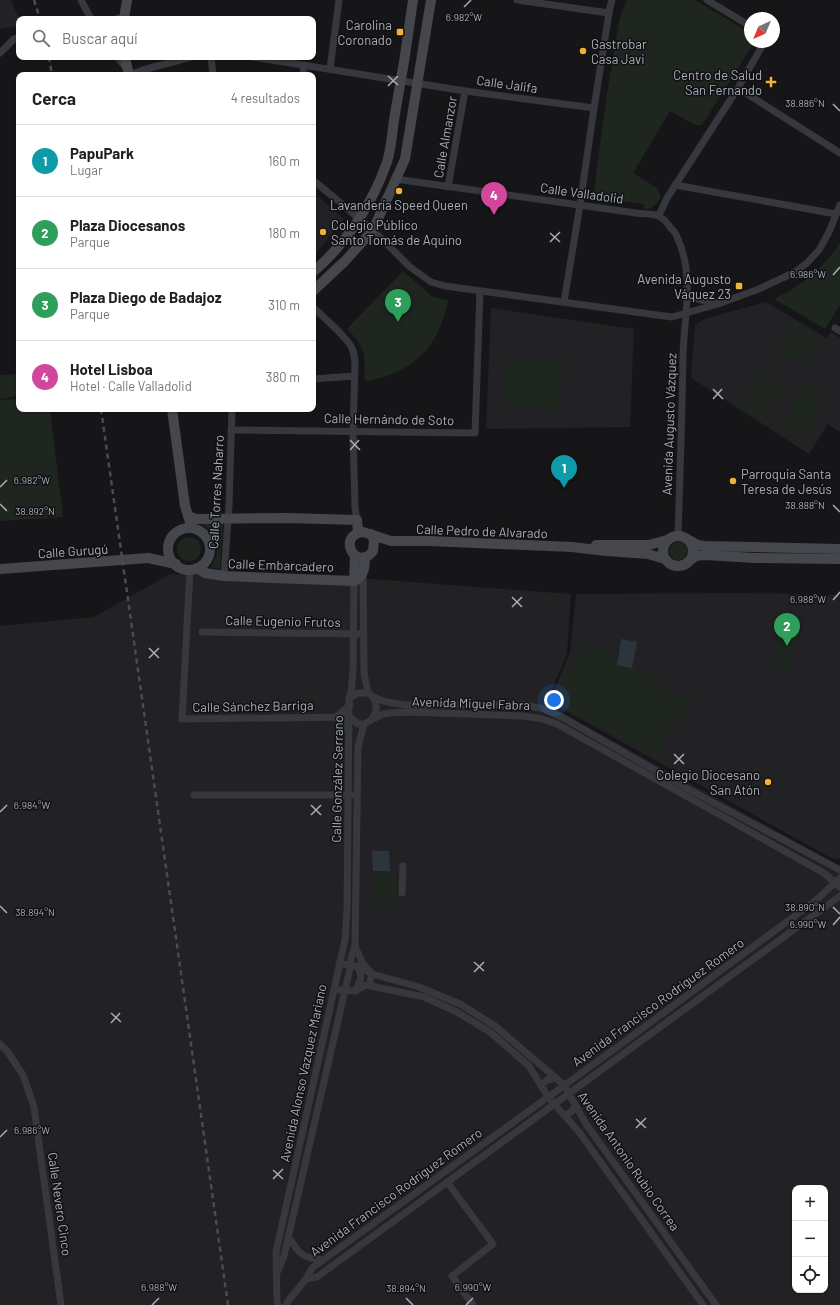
<!DOCTYPE html>
<html lang="es">
<head>
<meta charset="utf-8">
<style>
  :root { --surface:#fff; --page:#f2f2f2; --text:#202124; --muted:#757577; --line:#e0e0e0; --accent:#111827 }
  body { margin:0; font-family:Barlow,sans-serif; background:var(--page); color:var(--text) }
  .controls { position:absolute; right:12px; bottom:12px; display:grid; overflow:hidden; border-radius:8px; box-shadow:0 1px 3px #0004 }
  .controls button { width:36px; height:36px; display:grid; place-items:center; padding:0; border:0; border-bottom:1px solid var(--line); background:var(--surface); color:var(--text); font:20px sans-serif }
  .compass { position:absolute; left:744px; top:12px; width:36px; height:36px; border-radius:50%; background:var(--surface); box-shadow:0 1px 3px #0004; rotate:224deg }
  .you { position:absolute; left:554px; top:700px; width:14px; height:14px; margin:-10px; border:3px solid #fff; border-radius:50%; background:#1a73e8; box-shadow:0 0 0 6px #1a73e833 }
  .badge { display:grid; place-items:center; width:26px; height:26px; border-radius:50%; background:var(--accent); color:#fff; font-size:13px; font-weight:700 }
  .pin { position:absolute; translate:-50% -33px; filter:drop-shadow(0 1px 2px #0008) }
  .pin::after { content:''; position:absolute; top:21px; width:14px; height:12px; background:inherit; clip-path:polygon(0 0,100% 0,50% 100%) }
  .list { margin:0; padding:0; list-style:none }
  h2 { display:flex; justify-content:space-between; align-items:center; height:52px; margin:0; padding:0 16px; font-size:17px }
  h2 small { font-size:13px; font-weight:400; color:var(--muted) }
  .list li { display:grid; grid-template-columns:26px 1fr auto; gap:12px; align-items:center; box-sizing:border-box; height:72px; padding:0 16px; border-top:1px solid var(--line) }
  .list b { display:block; font-size:15px; white-space:nowrap }
  .list p { margin:0; font-size:13px; white-space:nowrap; color:var(--muted) }
  .list em { font-size:13px; font-style:normal; color:var(--muted) }
  .icon { flex:none; width:22px; height:22px; fill:none; stroke:currentColor; stroke-width:2; stroke-linecap:round; stroke-linejoin:round }
  .map { position:relative; flex:none; width:840px; height:1305px; overflow:hidden }
  .search { position:absolute; background:var(--surface); box-shadow:0 1px 3px #0004; left:16px; top:16px; width:300px; height:44px; display:flex; align-items:center; gap:10px; box-sizing:border-box; padding:0 14px; border-radius:8px; color:var(--muted); font-size:15px }
  .panel { position:absolute; background:var(--surface); box-shadow:0 1px 3px #0004; left:16px; top:72px; width:300px; height:340px; border-radius:8px }
  .map>svg:first-child { display:block }
  .built { fill:#222225; fill-rule:evenodd }
  .green { fill:#1e261f }
  .water { fill:#2c353c }
  .lines { fill:none; stroke-linecap:round; stroke-linejoin:round }
  .minor { stroke:#37383d; stroke-width:7 }
  .secondary { stroke:#45474d; stroke-width:10 }
  .rail { stroke:#4a4c52; stroke-width:2.5; stroke-dasharray:5 4; stroke-linecap:butt }
  .ticks { fill:none; stroke:#a8adb8; stroke-width:1.5 }
  .poi-dot { fill:#f2b134; stroke:#111113; stroke-width:1.5 }
  .labels { text-anchor:middle; stroke-width:3; stroke-linejoin:round; paint-order:stroke }
  .poi-label { font-size:13px; fill:#a8adb8; stroke:#111113; text-anchor:end }
  .street-label { font-size:13px; fill:#a8adb8; stroke:#111113 }
  .ticks-label { font-size:10px; text-anchor:middle; fill:#a8adb8; stroke:#111113; stroke-width:3; stroke-linejoin:round; paint-order:stroke }
</style>
</head>
<body>
<div class="map">
<svg width="840" height="1305" viewBox="0 0 840 1305">
  <rect width="100%" height="100%" fill="#161618"/>
  <g class="built">
    <path d="M0,0H11L19,19V26L0,29Z"/>
    <path d="M313,192L344,219L323,245L313,255Z"/>
    <path d="M766,302L827,338L831,332L840,338V432L828,424L809,454L691,378L695,325L704,319Z"/>
    <path d="M491,308L634,329L630,427L486,429Z"/>
    <path d="M170,574L359,578L571,594L567,654L546,704L840,866V1305H0V626L94,617ZM795,1188H825V1290H795Z"/>
    <path d="M746,593L840,595V858L836,859L831,858L559,707L549,703L570,653L576,594Z"/>
  </g>
  <g class="green">
    <path d="M627,0H695L747,31L752,46L702,125H695L670,111L633,173L657,188L661,197C656,204 653,210 643,209L644,204L593,198L606,99L620,17Z"/>
    <path d="M840,242V305L825,329L774,299C799,287 826,267 840,242Z"/>
    <path d="M403,271L433,297L448,300C439,347 413,374 365,381C364,355 367,348 347,329Z"/>
    <path d="M794,321L819,337L802,365L777,349Z"/>
    <path d="M505,356L561,359L559,411L502,408Z"/>
    <path d="M762,373L782,387L761,419L740,406Z"/>
    <path d="M19,374V396L0,399V375Z"/>
    <path d="M805,383L827,397L801,439L779,425Z"/>
    <path d="M19,399V409H50L63,517L0,521V400Z"/>
    <path d="M200,523L223,524L220,569L211,567C222,548 218,536 200,523Z"/>
    <circle cx="189" cy="549" r="12"/>
    <circle cx="678" cy="551" r="9"/>
    <path d="M781,622L800,626L792,670L773,666Z"/>
    <path d="M584,641L689,700L658,758L550,702Z"/>
    <path d="M373,874L396,875L395,910H372Z"/>
  </g>
  <g class="water">
    <path d="M621,639L637,642L632,668L617,665Z"/>
    <path d="M372,851H389L390,871H373Z"/>
  </g>
  <g class="lines">
    <g class="minor">
      <path d="M81,0L91,19"/>
      <path d="M517,0L609,13"/>
      <path d="M707,0L750,26"/>
      <path d="M116,19L124,17"/>
      <path d="M0,53L14,39L19,37"/>
      <path d="M117,57L127,69"/>
      <path d="M211,57L213,75"/>
      <path d="M252,57L465,91L594,108"/>
      <path d="M330,69L339,0"/>
      <path d="M129,75L143,70L191,57"/>
      <path d="M303,75L304,65"/>
      <path d="M738,88L840,153"/>
      <path d="M395,179L636,213C653,215 660,212 670,227C673,230 676,233 677,237C695,274 684,317 683,356C682,416 680,476 678,535"/>
      <path d="M313,180L373,230L410,267L431,282L445,286L672,317L718,304L759,289L795,272L807,263L819,250L829,232L840,205"/>
      <path d="M675,185L836,214"/>
      <path d="M448,187L465,91"/>
      <path d="M659,215L667,198L738,88L761,48V42"/>
      <path d="M687,297L716,303"/>
      <path d="M564,302L580,205L594,108L610,7L612,0"/>
      <path d="M313,307C323,317 347,337 352,348C354,353 355,358 355,364L353,431L355,508L357,520"/>
      <path d="M835,328L840,331"/>
      <path d="M313,379L354,376"/>
      <path d="M231,430L475,433L480,291"/>
      <path d="M190,570L182,719L350,717L358,724H364L383,714L390,713L409,712L524,716L542,719L557,724L824,873L840,887"/>
      <path d="M363,574L364,673L368,693"/>
      <path d="M224,576L229,506L232,409"/>
      <path d="M202,632L364,634"/>
      <path d="M349,699L357,693H368C379,702 392,703 406,705H525L544,709L562,717L688,789L840,870"/>
      <path d="M372,719C377,711 378,705 373,697"/>
      <path d="M349,731L336,717L350,705"/>
      <path d="M194,795H351"/>
      <path d="M402,893L403,866"/>
      <path d="M355,946L362,962L372,974L369,985"/>
      <path d="M339,964C353,964 360,967 372,974L419,987L460,1004L495,1026L564,1085L586,1124L716,1305"/>
      <path d="M340,990L355,991L366,985L424,997L455,1011L490,1032L529,1066L548,1097L579,1132L703,1305"/>
      <path d="M355,991C361,980 363,978 358,967"/>
      <path d="M0,1044L7,1051L23,1075L34,1107L61,1305"/>
      <path d="M541,1086L547,1080L556,1078"/>
      <path d="M564,1115L570,1113L576,1106"/>
      <path d="M447,1182L493,1244L452,1276L473,1305"/>
      <path d="M288,1236C299,1254 302,1258 323,1260"/>
      <path d="M278,1271L284,1256L351,964V958L355,946L358,747L364,724"/>
      <path d="M306,1279L317,1277L840,896"/>
      <path d="M278,1305L277,1301L276,1252L345,940L347,911L349,699L351,692L353,671L354,581"/>
      <path d="M286,1305L288,1301L306,1279L312,1268L620,1045L815,901L840,878"/>
    </g>
    <g class="secondary">
      <path d="M124,19L127,0"/>
      <path d="M125,57L129,75"/>
      <path d="M313,272C346,244 373,203 387,162C392,146 392,130 395,114C402,76 408,38 413,0"/>
      <path d="M313,291L345,261L373,230L405,159L431,0"/>
      <path d="M172,409L185,506L190,522"/>
      <path d="M188,516L196,519L287,518L357,520L358,532"/>
      <circle cx="189" cy="549" r="21"/>
      <path d="M371,534L374,540L373,551C356,573 336,535 363,532L391,541H429L572,547L606,551L648,554L665,559"/>
      <circle cx="678" cy="551" r="15"/>
      <path d="M689,540L698,545L705,546L840,549"/>
      <path d="M596,545H649L667,540"/>
      <path d="M690,560L696,556L704,555L755,558L840,559"/>
      <path d="M197,568L205,573L224,576L354,581C364,577 365,567 365,557"/>
      <path d="M0,569L148,558L176,564"/>
      <path d="M354,581L355,556"/>
    </g>
    <g class="rail">
      <path d="M34,0L40,19"/>
      <path d="M49,57L52,75"/>
      <path d="M101,409L228,1305"/>
    </g>
  </g>
  <path class="ticks" d="M464,7L471,0M388,76L398,85M388,86L398,76M833,104L840,111M550,233L560,242M550,242L560,232M833,275L840,267M713,389L723,399M713,399L722,389M350,440L360,450M350,450L359,440M0,487L7,480M0,504L7,511M833,505L840,512M512,597L522,607M833,600L840,592M512,607L522,597M149,648L159,658M149,658L159,648M674,754L684,764M674,764L684,754M311,805L321,815M0,812L7,805M311,815L321,805M0,906L7,913M833,907L840,914M833,925L840,917M474,962L484,971M474,972L484,962M111,1013L121,1022M111,1023L120,1013M636,1119L646,1128M636,1128L646,1118M0,1137L7,1130M273,1170L283,1179M273,1179L283,1169M406,1298L413,1305M152,1305L159,1298M466,1305L473,1298"/>
  <g class="poi-dot">
    <rect x="396" y="28" width="8" height="8" rx="2"/>
    <circle cx="583" cy="51" r="4"/>
    <path d="M769 76h4v4h4v4h-4v4h-4v-4h-4v-4h4z"/>
    <circle cx="399" cy="191" r="4"/>
    <circle cx="323" cy="232" r="4"/>
    <rect x="735" y="282" width="8" height="8" rx="2"/>
    <circle cx="733" cy="481" r="4"/>
    <circle cx="768" cy="782" r="4"/>
  </g>
  <g class="labels">
    <g class="poi-label">
      <text x="392" y="30">Carolina<tspan x="392" dy="15">Coronado</tspan></text>
      <text x="591" y="49" text-anchor="start">Gastrobar<tspan x="591" dy="15">Casa Javi</tspan></text>
      <text x="762" y="80">Centro de Salud<tspan x="762" dy="15">San Fernando</tspan></text>
      <text x="399" y="210" text-anchor="middle">Lavandería Speed Queen</text>
      <text x="331" y="230" text-anchor="start">Colegio Público<tspan x="331" dy="15">Santo Tomás de Aquino</tspan></text>
      <text x="731" y="284">Avenida Augusto<tspan x="731" dy="15">Váquez 23</tspan></text>
      <text x="741" y="479" text-anchor="start">Parroquia Santa<tspan x="741" dy="15">Teresa de Jesús</tspan></text>
      <text x="760" y="780">Colegio Diocesano<tspan x="760" dy="15">San Atón</tspan></text>
    </g>
    <g class="street-label">
      <text transform="translate(507 84) rotate(8)" y="5">Calle Jalifa</text>
      <text transform="translate(445 137) rotate(-80)" y="5">Calle Almanzor</text>
      <text transform="translate(582 193) rotate(8)" y="5">Calle Valladolid</text>
      <text transform="translate(389 419) rotate(1)" y="5">Calle Hernándo de Soto</text>
      <text transform="translate(669 424) rotate(-88)" y="5">Avenida Augusto Vázquez</text>
      <text transform="translate(216 492) rotate(-87)" y="5">Calle Torres Naharro</text>
      <text transform="translate(482 531) rotate(2)" y="5">Calle Pedro de Alvarado</text>
      <text transform="translate(73 551) rotate(-4)" y="5">Calle Gurugú</text>
      <text transform="translate(281 565) rotate(2)" y="5">Calle Embarcadero</text>
      <text transform="translate(283 621) rotate(1)" y="5">Calle Eugenio Frutos</text>
      <text transform="translate(471 703) rotate(2)" y="5">Avenida Miguel Fabra</text>
      <text transform="translate(253 706) rotate(-1)" y="5">Calle Sánchez Barriga</text>
      <text transform="translate(337 779) rotate(-89)" y="5">Calle González Serrano</text>
      <text transform="translate(658 1002) rotate(-36)" y="5">Avenida Francisco Rodríguez Romero</text>
      <text transform="translate(303 1073) rotate(-78)" y="5">Avenida Alonso Vazquez Mariano</text>
      <text transform="translate(629 1161) rotate(55)" y="5">Avenida Antonio Rubio Correa</text>
      <text transform="translate(396 1192) rotate(-36)" y="5">Avenida Francisco Rodríguez Romero</text>
      <text transform="translate(60 1204) rotate(82)" y="5">Calle Nevero Cinco</text>
    </g>
  </g>
  <g class="ticks-label">
    <text x="464" y="21">6.982°W</text>
    <text x="805" y="107">38.886°N</text>
    <text x="808" y="278">6.986°W</text>
    <text x="32" y="484">6.982°W</text>
    <text x="805" y="509">38.888°N</text>
    <text x="35" y="515">38.892°N</text>
    <text x="808" y="603">6.988°W</text>
    <text x="32" y="809">6.984°W</text>
    <text x="805" y="911">38.890°N</text>
    <text x="35" y="916">38.894°N</text>
    <text x="808" y="928">6.990°W</text>
    <text x="32" y="1134">6.986°W</text>
    <text x="159" y="1291">6.988°W</text>
    <text x="473" y="1291">6.990°W</text>
    <text x="406" y="1292">38.894°N</text>
  </g>
</svg>
<div class="controls">
<button>+</button>
<button>−</button>
<button><svg class="icon" aria-label="locate" viewBox="0 0 24 24"><circle cx="12" cy="12" r="6"/><path d="M12 2v4M12 18v4M2 12h4M18 12h4"/></svg></button>
</div>
<svg class="compass" viewBox="-18 -18 36 36"><path d="M0-13l5 13h-10z" fill="#e53935"/><path d="M0 13l5-13h-10z" fill="#757577"/></svg>
<div class="you"></div>
<div class="pin badge" style="left:564px;top:488px;background:#0f9aa8">1</div>
<div class="pin badge" style="left:787px;top:646px;background:#2e9e5b">2</div>
<div class="pin badge" style="left:398px;top:322px;background:#2e9e5b">3</div>
<div class="pin badge" style="left:494px;top:215px;background:#d1479c">4</div>
<div class="search"><svg class="icon" aria-label="search" viewBox="0 0 24 24"><circle cx="10" cy="10" r="6"/><path d="M15 15l6 6"/></svg>Buscar aquí</div>
<section class="panel">
<h2>Cerca<small>4 resultados</small></h2>
<ul class="list">
<li><span class="badge" style="background:#0f9aa8">1</span><div><b>PapuPark</b><p>Lugar</p></div><em>160 m</em></li>
<li><span class="badge" style="background:#2e9e5b">2</span><div><b>Plaza Diocesanos</b><p>Parque</p></div><em>180 m</em></li>
<li><span class="badge" style="background:#2e9e5b">3</span><div><b>Plaza Diego de Badajoz</b><p>Parque</p></div><em>310 m</em></li>
<li><span class="badge" style="background:#d1479c">4</span><div><b>Hotel Lisboa</b><p>Hotel · Calle Valladolid</p></div><em>380 m</em></li>
</ul>
</section>
</div>
</body>
</html>
